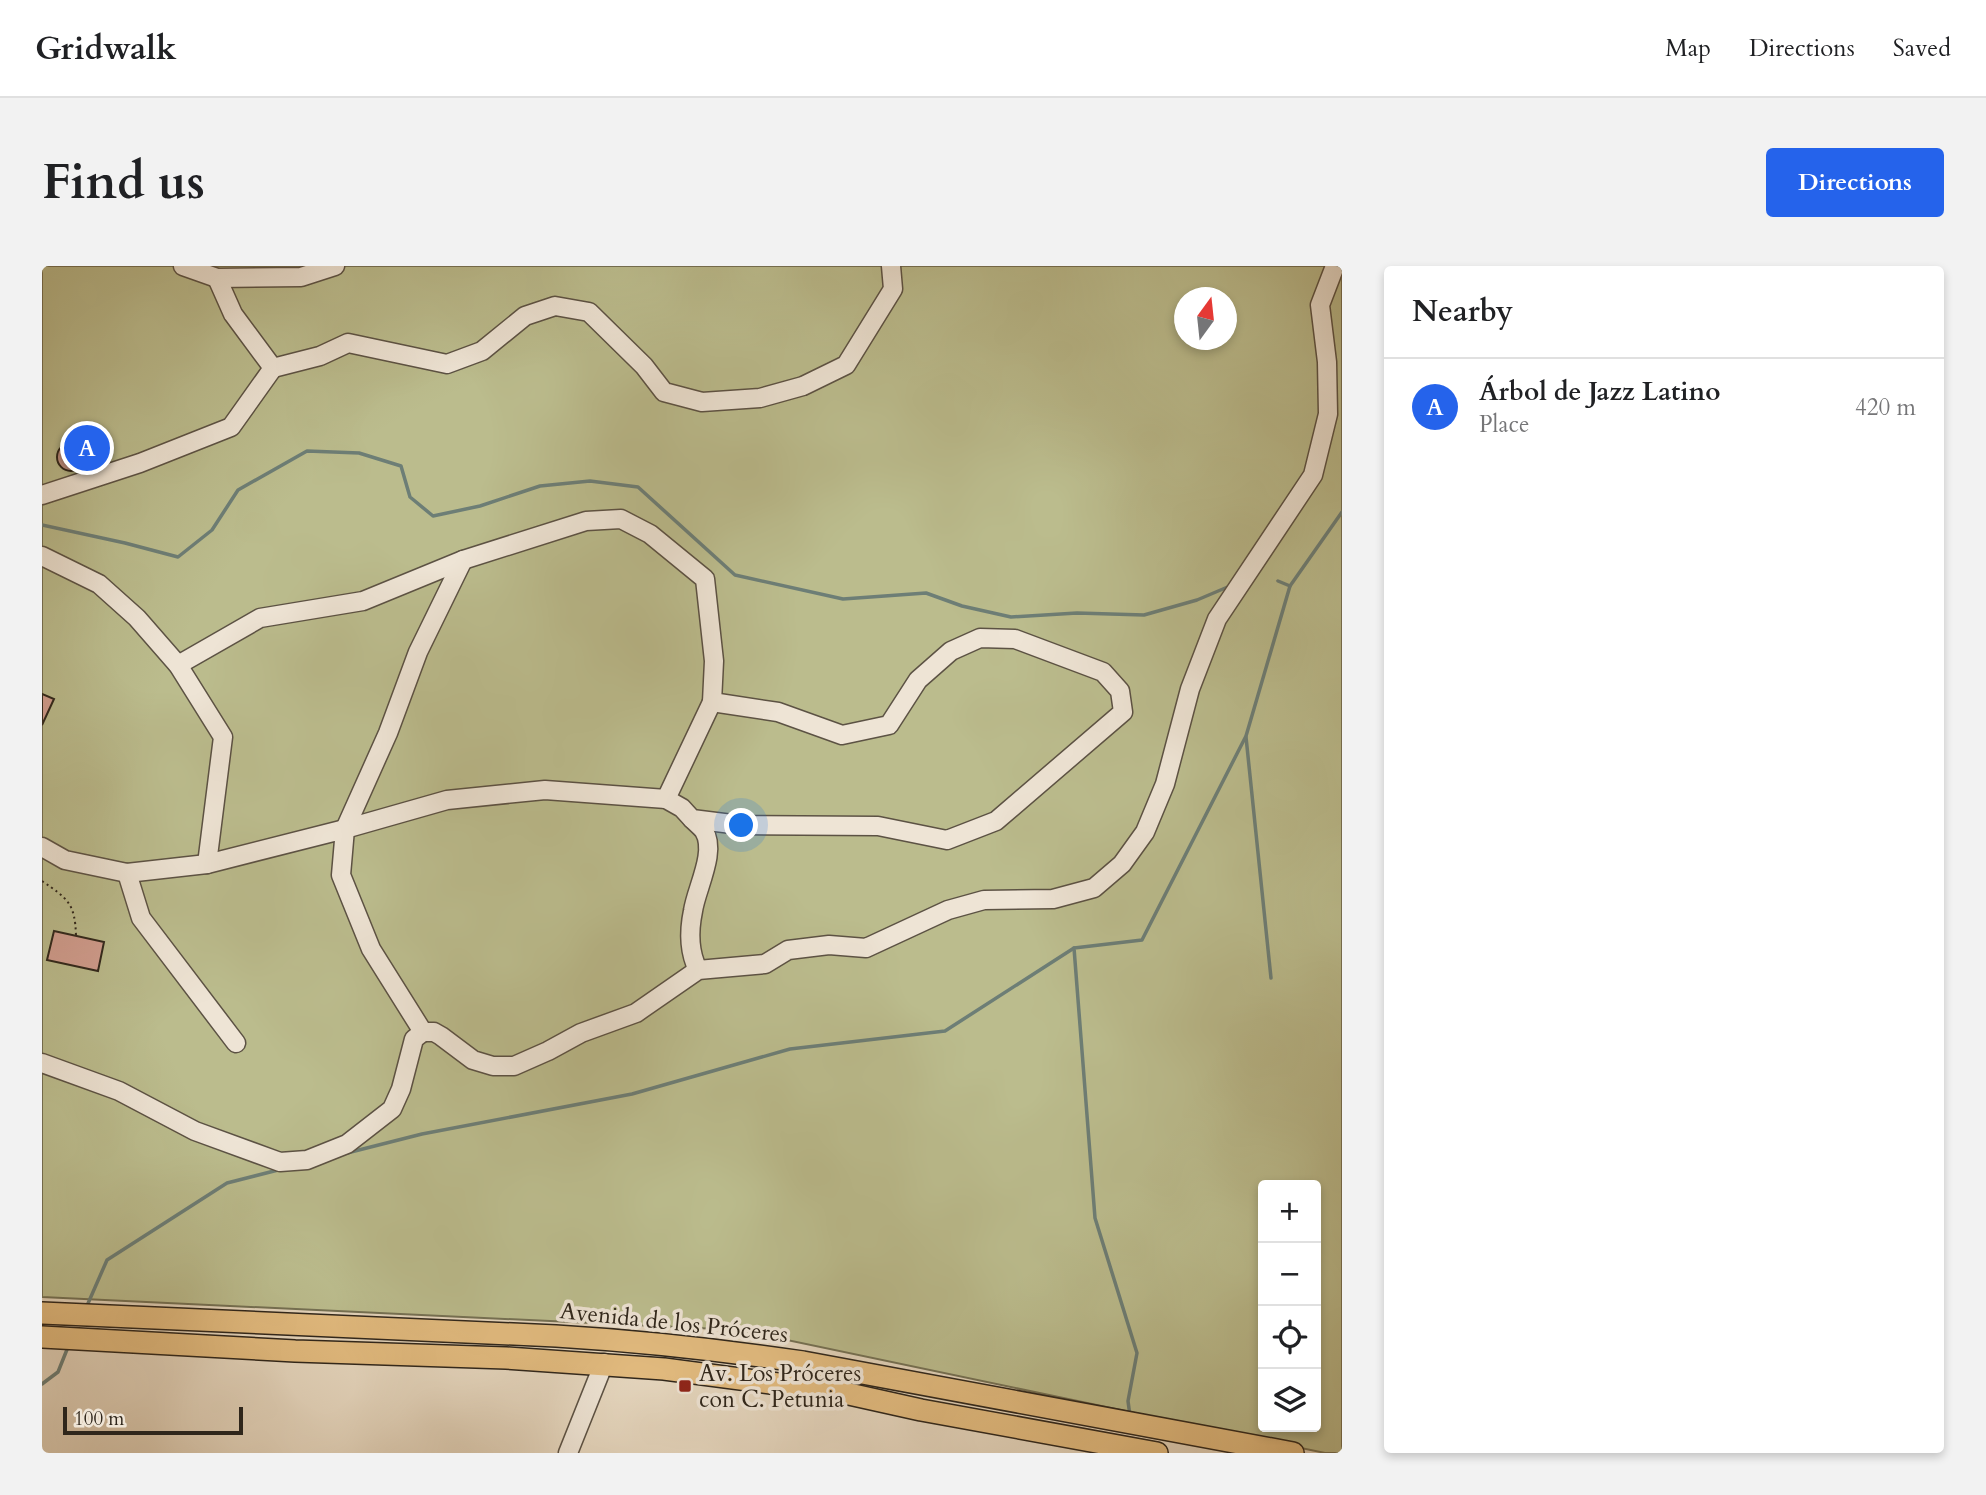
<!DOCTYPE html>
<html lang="en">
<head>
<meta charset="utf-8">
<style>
  :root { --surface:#fff; --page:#f2f2f2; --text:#202124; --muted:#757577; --line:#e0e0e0; --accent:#2563eb }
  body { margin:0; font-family:Cardo,serif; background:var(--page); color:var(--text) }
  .controls { position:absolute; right:21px; bottom:21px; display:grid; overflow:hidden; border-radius:7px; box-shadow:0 4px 10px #0003 }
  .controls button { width:63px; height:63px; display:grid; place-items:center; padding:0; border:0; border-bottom:2px solid var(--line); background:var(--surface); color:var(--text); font:35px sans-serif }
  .compass { position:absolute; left:1132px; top:21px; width:63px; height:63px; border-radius:50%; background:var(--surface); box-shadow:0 4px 10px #0003; rotate:15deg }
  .scale { position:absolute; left:21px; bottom:18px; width:180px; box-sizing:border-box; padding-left:7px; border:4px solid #2f261b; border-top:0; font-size:19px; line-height:24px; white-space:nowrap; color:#2f261b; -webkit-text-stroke:5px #eee4d5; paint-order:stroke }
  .you { position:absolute; left:700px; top:560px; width:24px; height:24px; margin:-18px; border:5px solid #fff; border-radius:50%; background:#1a73e8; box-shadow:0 0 0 10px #1a73e833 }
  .badge { display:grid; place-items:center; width:46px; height:46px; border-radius:50%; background:var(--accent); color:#fff; font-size:23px; font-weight:700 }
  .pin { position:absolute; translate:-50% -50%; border:4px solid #fff; box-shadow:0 2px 7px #0006 }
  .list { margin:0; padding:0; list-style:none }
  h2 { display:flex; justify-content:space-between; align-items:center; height:91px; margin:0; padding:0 28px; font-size:30px }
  h2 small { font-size:23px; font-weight:400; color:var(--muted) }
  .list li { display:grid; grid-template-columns:46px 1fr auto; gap:21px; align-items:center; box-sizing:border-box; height:98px; padding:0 28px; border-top:2px solid var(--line) }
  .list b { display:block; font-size:26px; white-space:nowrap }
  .list p { margin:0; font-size:23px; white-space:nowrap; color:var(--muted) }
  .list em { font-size:23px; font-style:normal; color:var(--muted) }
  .icon { flex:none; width:38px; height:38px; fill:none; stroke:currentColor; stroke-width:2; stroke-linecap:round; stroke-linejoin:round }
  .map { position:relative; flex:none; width:1300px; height:1187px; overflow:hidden; border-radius:7px }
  header { display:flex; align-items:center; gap:42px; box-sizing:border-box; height:98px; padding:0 35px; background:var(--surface); border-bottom:2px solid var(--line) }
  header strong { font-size:33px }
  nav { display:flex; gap:38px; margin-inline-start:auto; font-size:24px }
  .intro { display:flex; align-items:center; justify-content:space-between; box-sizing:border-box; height:168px; padding:0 42px }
  h1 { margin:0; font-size:49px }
  .button { padding:18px 32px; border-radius:7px; background:var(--accent); color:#fff; font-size:24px; font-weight:700 }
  main { display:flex; gap:42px; padding:0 42px }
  aside { flex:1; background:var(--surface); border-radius:7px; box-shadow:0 4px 10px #0003 }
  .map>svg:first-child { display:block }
  .green { fill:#bbbc8d; stroke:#757154; stroke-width:2; fill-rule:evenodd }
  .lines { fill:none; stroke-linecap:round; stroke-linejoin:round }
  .stream { stroke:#6d7e76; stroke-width:3.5 }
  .building { fill:#d29e90; stroke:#2f261b; stroke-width:2 }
  .minor-casing { stroke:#5c5244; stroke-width:21 }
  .major-casing { stroke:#2f261b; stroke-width:24 }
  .path { stroke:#2f261b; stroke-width:2; stroke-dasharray:2 3.5; stroke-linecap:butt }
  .minor { stroke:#eee4d5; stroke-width:18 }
  .major { stroke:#e2bb7f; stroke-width:21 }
  .poi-dot { fill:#8f2418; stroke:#eee4d5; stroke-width:2.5 }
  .labels { text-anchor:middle; stroke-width:7; stroke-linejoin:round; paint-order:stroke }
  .street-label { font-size:23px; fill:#2f261b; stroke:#eee4d5 }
  .poi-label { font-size:23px; fill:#2f261b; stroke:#eee4d5; text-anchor:start }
</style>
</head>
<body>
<header>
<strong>Gridwalk</strong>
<nav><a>Map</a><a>Directions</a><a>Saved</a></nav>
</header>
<div class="intro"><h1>Find us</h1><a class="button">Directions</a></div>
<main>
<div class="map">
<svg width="1300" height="1187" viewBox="0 0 1300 1187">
  <rect width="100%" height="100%" fill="#e5d6be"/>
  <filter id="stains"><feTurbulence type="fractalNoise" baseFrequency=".00286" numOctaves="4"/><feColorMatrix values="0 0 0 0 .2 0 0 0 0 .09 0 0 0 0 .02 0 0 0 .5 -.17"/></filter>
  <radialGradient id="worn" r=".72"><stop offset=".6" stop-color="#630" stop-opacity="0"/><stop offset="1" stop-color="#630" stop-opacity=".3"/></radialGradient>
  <path class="green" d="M0,0H1300V1187H1283L697,1064L0,1031ZM1142,32H1184V74H1142ZM1221,919H1274V1161H1221Z"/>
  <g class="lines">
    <g class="stream">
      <path d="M0,259L83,277L136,291L170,264L196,224L265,185L317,187L359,200L368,231L391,250L438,240L498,220L548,215L596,221L693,309L801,333L884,327L920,340L969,351L1035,347L1102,349L1155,334L1188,320"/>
      <path d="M1236,315L1248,320"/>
      <path d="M1204,471L1229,712"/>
      <path d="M305,887L380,868L590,828L748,783L903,765L1032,682"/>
      <path d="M44,1042L65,994L185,917L240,903"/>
      <path d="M0,1118L16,1106L26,1081"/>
      <path d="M1088,1150L1086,1135L1095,1087L1053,952L1032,682L1100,674L1204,470L1248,320L1300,246"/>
    </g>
  </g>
  <g class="building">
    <circle cx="29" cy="191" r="14"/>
    <path d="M0,428L12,433L0,459Z"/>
    <path d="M12,665L62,676L56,705L5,694Z"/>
  </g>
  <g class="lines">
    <g class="minor-casing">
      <g id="minor">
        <path d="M141,0L175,12L259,11L293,0"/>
        <path d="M231,102L278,90L306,77L405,98L440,85L483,50L513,40L547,46L602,100L622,126L660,136L718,132L761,120L804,99L851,23L849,0"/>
        <path d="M0,229L98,197L189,161L231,102L191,48L175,12"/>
        <path d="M0,290L57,318L95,352L136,399L181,471L165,598"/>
        <path d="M136,399L218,352L321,335L421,294L544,255L579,253L608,268L663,313L672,395L670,436L736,446L800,469L847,459L876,414L909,385L938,372L973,373L1061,406L1078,425L1081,446L954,555L905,574L836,560L698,559L650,553L640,542L624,533L503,524L405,534L303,563"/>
        <path d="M624,533L670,436"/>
        <path d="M650,553C654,557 659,561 662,565C675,586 654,623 651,645C647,664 647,686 656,704"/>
        <path d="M303,563L346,467L376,386L421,294"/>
        <path d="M0,581L23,594L85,607L165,598L303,563L299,609L329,683L381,766H392L399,770L431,794L451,800H472L506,785L539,767L594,747L656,704L723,698L746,684L787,679L824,682L906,644L942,634L1011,633L1052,622L1080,598L1103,566L1123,518L1148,423L1175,353L1271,209L1286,148L1285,96L1278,39L1293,0"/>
        <path d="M85,607L99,652L194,777"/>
        <path d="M0,797L77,825L153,865L238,896L265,894L305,878L350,843L359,823L372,773L381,766"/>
        <path d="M526,1187L562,1097"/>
      </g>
    </g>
    <g class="major-casing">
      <g id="major">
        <path d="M0,1047L514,1070C597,1075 679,1084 761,1096L1251,1187"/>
        <path d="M0,1071L253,1085L464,1092L622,1103L798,1126L879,1144L1115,1187"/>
      </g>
    </g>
    <path class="path" d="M0,615C26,633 33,637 34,670"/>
    <use href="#minor" class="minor"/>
    <use href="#major" class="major"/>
  </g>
  <rect class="poi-dot" x="636" y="1113" width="14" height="14" rx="3.5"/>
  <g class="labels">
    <g class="street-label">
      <text transform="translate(632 1056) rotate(6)" y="8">Avenida de los Próceres</text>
    </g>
    <g class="poi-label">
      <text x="657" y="1115">Av. Los Próceres<tspan x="657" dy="26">con C. Petunia</tspan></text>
    </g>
  </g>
  <rect width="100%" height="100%" filter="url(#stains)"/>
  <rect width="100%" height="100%" fill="url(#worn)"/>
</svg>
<div class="controls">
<button>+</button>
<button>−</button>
<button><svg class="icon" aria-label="locate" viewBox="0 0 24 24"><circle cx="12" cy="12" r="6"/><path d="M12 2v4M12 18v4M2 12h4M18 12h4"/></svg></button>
<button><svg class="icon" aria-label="layers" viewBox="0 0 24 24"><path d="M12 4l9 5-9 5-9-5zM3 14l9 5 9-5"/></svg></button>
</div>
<svg class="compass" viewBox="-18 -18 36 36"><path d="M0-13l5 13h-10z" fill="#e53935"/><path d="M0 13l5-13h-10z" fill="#757577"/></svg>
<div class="scale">100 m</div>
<div class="you"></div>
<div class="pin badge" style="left:45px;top:182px">A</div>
</div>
<aside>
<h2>Nearby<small></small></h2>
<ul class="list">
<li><span class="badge">A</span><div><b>Árbol de Jazz Latino</b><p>Place</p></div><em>420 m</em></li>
</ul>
</aside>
</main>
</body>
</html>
